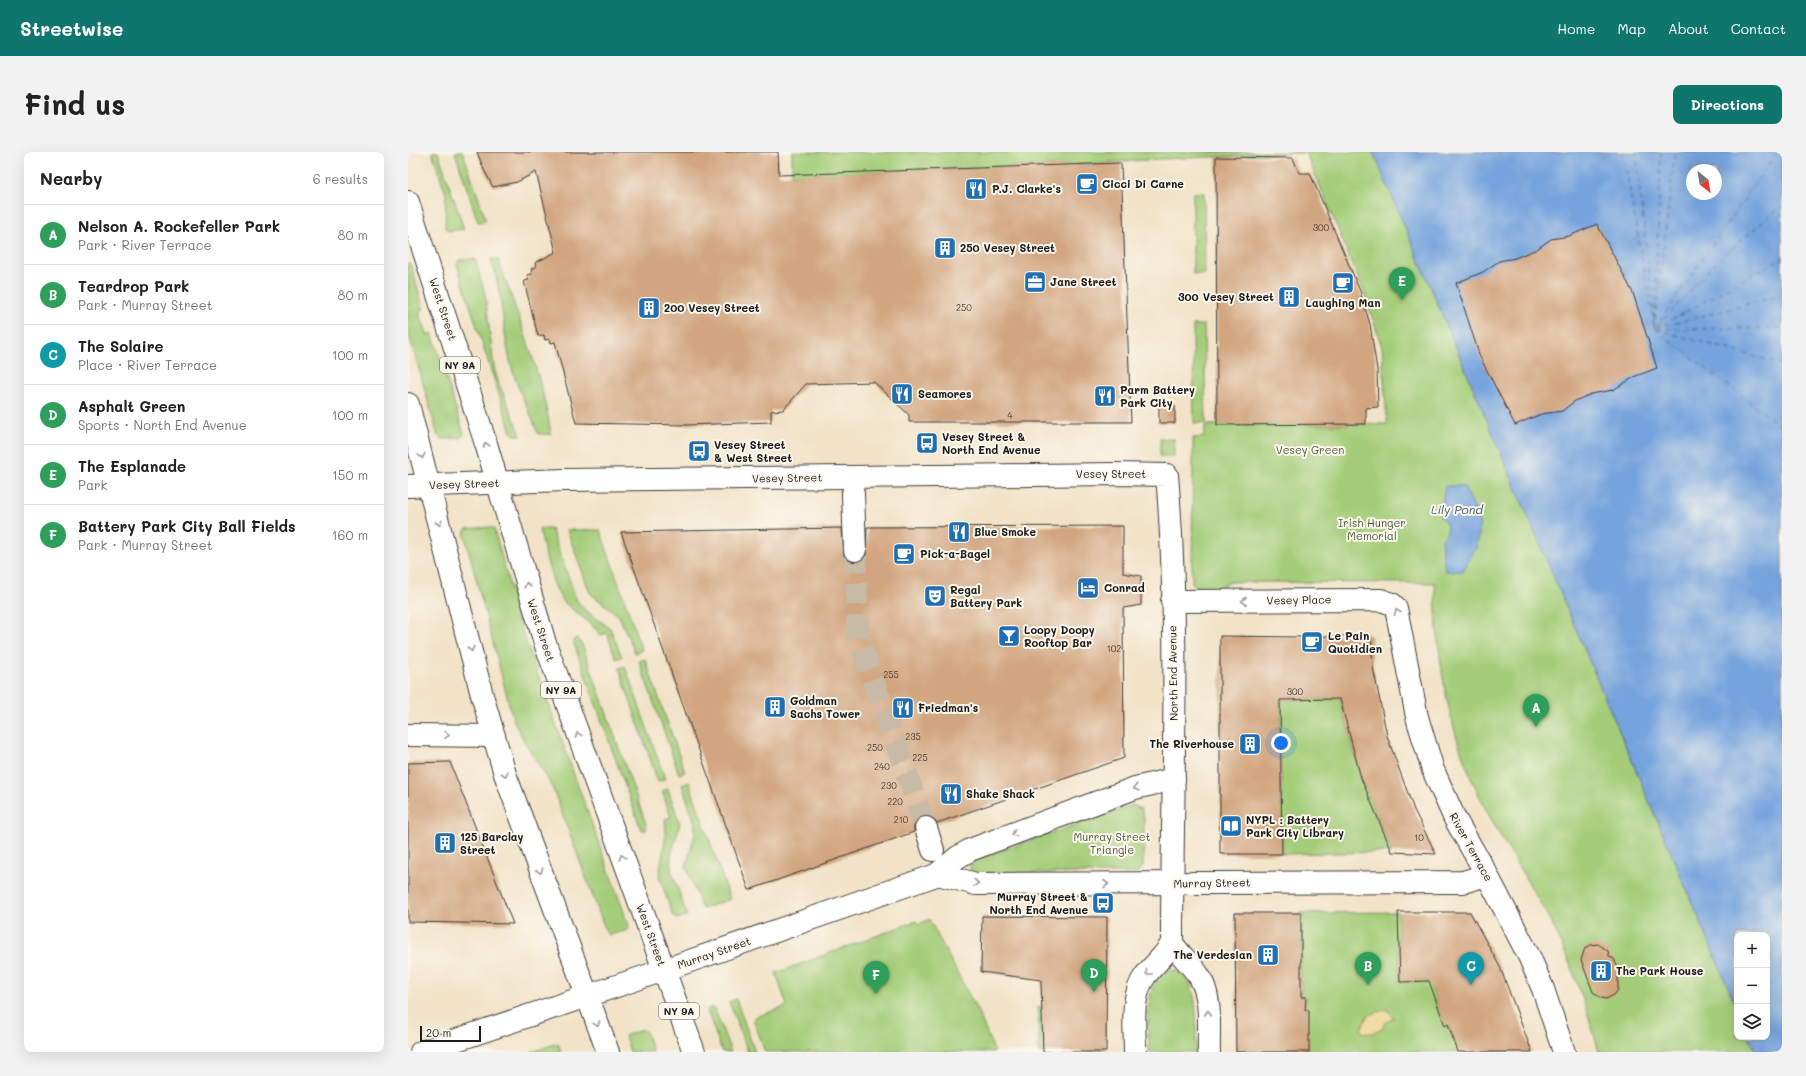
<!DOCTYPE html>
<html lang="en">
<head>
<meta charset="utf-8">
<style>
  :root { --surface:#fff; --page:#f2f2f2; --text:#222; --muted:#767676; --line:#e0e0e0; --accent:#0f766e }
  body { margin:0; font-family:Mali,sans-serif; background:var(--page); color:var(--text) }
  .controls { position:absolute; right:12px; bottom:12px; display:grid; overflow:hidden; border-radius:8px; box-shadow:0 4px 16px #0002 }
  .controls button { width:36px; height:36px; display:grid; place-items:center; padding:0; border:0; border-bottom:1px solid var(--line); background:var(--surface); color:var(--text); font:20px sans-serif }
  .compass { position:absolute; left:1278px; top:12px; width:36px; height:36px; border-radius:50%; background:var(--surface); box-shadow:0 4px 16px #0002; rotate:149deg }
  .scale { position:absolute; left:12px; bottom:10px; width:61px; box-sizing:border-box; padding-left:4px; border:2px solid #1c1c1c; border-top:0; font-size:11px; line-height:14px; white-space:nowrap; color:#1c1c1c; -webkit-text-stroke:3px #fbf7ec; paint-order:stroke }
  .you { position:absolute; left:873px; top:591px; width:14px; height:14px; margin:-10px; border:3px solid #fff; border-radius:50%; background:#1a73e8; box-shadow:0 0 0 6px #1a73e833 }
  .badge { display:grid; place-items:center; width:26px; height:26px; border-radius:50%; background:var(--accent); color:#fff; font-size:13px; font-weight:700 }
  .pin { position:absolute; translate:-50% -33px; filter:drop-shadow(0 1px 2px #0008) }
  .pin::after { content:''; position:absolute; top:21px; width:14px; height:12px; background:inherit; clip-path:polygon(0 0,100% 0,50% 100%) }
  .list { margin:0; padding:0; list-style:none }
  h2 { display:flex; justify-content:space-between; align-items:center; height:52px; margin:0; padding:0 16px; font-size:17px }
  h2 small { font-size:13px; font-weight:400; color:var(--muted) }
  .list li { display:grid; grid-template-columns:26px 1fr auto; gap:12px; align-items:center; box-sizing:border-box; height:60px; padding:0 16px; border-top:1px solid var(--line) }
  .list b { display:block; font-size:15px; white-space:nowrap }
  .list p { margin:0; font-size:13px; white-space:nowrap; color:var(--muted) }
  .list em { font-size:13px; font-style:normal; color:var(--muted) }
  .icon { flex:none; width:22px; height:22px; fill:none; stroke:currentColor; stroke-width:2; stroke-linecap:round; stroke-linejoin:round }
  .map { position:relative; flex:none; width:1374px; height:900px; overflow:hidden; border-radius:8px }
  header { display:flex; align-items:center; gap:24px; box-sizing:border-box; height:56px; padding:0 20px; background:var(--accent); color:#fff }
  header strong { font-size:19px }
  nav { display:flex; gap:22px; margin-inline-start:auto; font-size:14px }
  .intro { display:flex; align-items:center; justify-content:space-between; box-sizing:border-box; height:96px; padding:0 24px }
  h1 { margin:0; font-size:28px }
  .button { padding:10px 18px; border-radius:8px; background:var(--accent); color:#fff; font-size:14px; font-weight:700 }
  main { display:flex; gap:24px; padding:0 24px }
  aside { flex:1; background:var(--surface); border-radius:8px; box-shadow:0 4px 16px #0002 }
  .map>svg:first-child { display:block }
  .green { fill:#a4cd79; stroke:#60744a }
  .sand { fill:#eeda9e; stroke:#857b5d }
  .water { fill:#74a3dd; stroke:#48607c; fill-rule:evenodd }
  .lines { fill:none; stroke-linecap:round; stroke-linejoin:round }
  .ferry { stroke:#445973; stroke-width:1; stroke-dasharray:5 4; stroke-linecap:butt }
  .building { fill:#d1a57f }
  .street-tunnel { stroke:#c7bba6; stroke-width:22; stroke-dasharray:22 11; stroke-linecap:butt }
  .street-casing { stroke:#3c3a36; stroke-width:24 }
  .secondary-casing { stroke:#3c3a36; stroke-width:24 }
  .highway-casing { stroke:#3c3a36; stroke-width:24 }
  .street { stroke:#fff; stroke-width:22 }
  .secondary { stroke:#fff; stroke-width:22 }
  .highway { stroke:#fff; stroke-width:22 }
  .oneway { stroke:#999 }
  .labels { text-anchor:middle; stroke-width:4; stroke-linejoin:round; paint-order:stroke }
  .number-label { font-size:9px; fill:#493e35 }
  .shield { fill:#fbf7ec; stroke:#5f5e5a; stroke-width:1 }
  .shield-label { font-size:10px; font-weight:bold; fill:#1c1c1c }
  .poi-label { font-size:11px; font-weight:bold; fill:#1c1c1c; stroke:#fbf7ec; text-anchor:start }
  .street-label { font-size:11px; fill:#1c1c1c; stroke:#fbf7ec }
  .park-label { font-size:11px; fill:#4c5a3d; stroke:#fbf7ec }
  .water-label { font-size:12px; font-style:italic; fill:#445973; stroke:#fbf7ec }
</style>
</head>
<body>
<header>
<strong>Streetwise</strong>
<nav><a>Home</a><a>Map</a><a>About</a><a>Contact</a></nav>
</header>
<div class="intro"><h1>Find us</h1><a class="button">Directions</a></div>
<main>
<aside>
<h2>Nearby<small>6 results</small></h2>
<ul class="list">
<li><span class="badge" style="background:#2e9e5b">A</span><div><b>Nelson A. Rockefeller Park</b><p>Park · River Terrace</p></div><em>80 m</em></li>
<li><span class="badge" style="background:#2e9e5b">B</span><div><b>Teardrop Park</b><p>Park · Murray Street</p></div><em>80 m</em></li>
<li><span class="badge" style="background:#0f9aa8">C</span><div><b>The Solaire</b><p>Place · River Terrace</p></div><em>100 m</em></li>
<li><span class="badge" style="background:#2e9e5b">D</span><div><b>Asphalt Green</b><p>Sports · North End Avenue</p></div><em>100 m</em></li>
<li><span class="badge" style="background:#2e9e5b">E</span><div><b>The Esplanade</b><p>Park</p></div><em>150 m</em></li>
<li><span class="badge" style="background:#2e9e5b">F</span><div><b>Battery Park City Ball Fields</b><p>Park · Murray Street</p></div><em>160 m</em></li>
</ul>
</aside>
<div class="map">
<svg width="1374" height="900" viewBox="0 0 1374 900">
  <rect width="100%" height="100%" fill="#fbf7ec"/>
  <filter id="ink" filterUnits="userSpaceOnUse"><feTurbulence type="fractalNoise" baseFrequency=".025" numOctaves="2"/><feDisplacementMap in="SourceGraphic" scale="8" xChannelSelector="R" yChannelSelector="G"/><feConvolveMatrix kernelMatrix="1 2 1 2 8 2 1 2 1" color-interpolation-filters="sRGB"/></filter>
  <filter id="wash" filterUnits="userSpaceOnUse"><feTurbulence type="fractalNoise" baseFrequency=".012" numOctaves="4" result="noise"/><feDisplacementMap in="SourceGraphic" scale="16" xChannelSelector="R" yChannelSelector="G"/><feGaussianBlur stdDeviation="0.9" result="paint"/><feColorMatrix in="noise" values="0 0 0 0 0 0 0 0 0 0 0 0 0 0 0 0 0 1.4 0 .05"/><feComposite in="paint" operator="in"/></filter>
  <g filter="url(#wash)">
    <rect width="100%" height="100%" fill="#f2e3c8"/>
    <g class="green">
      <path d="M24,0H30L56,77L40,79L37,76L38,42Z"/>
      <path d="M47,0H55L78,69L70,70Z"/>
      <path d="M384,0H965L1329,856V885H1341L1348,900H1191C1179,856 1164,813 1144,772C1118,723 1083,675 1062,623C1037,562 1028,497 1027,431L823,430C810,435 805,441 789,436L784,431L785,286L796,285L797,273L979,272L974,195L956,140L898,1L754,7L661,13L384,23Z"/>
      <path d="M785,41H796L797,122H785Z"/>
      <path d="M67,107L77,142L86,215L91,232L113,283H106L103,280L49,113L51,108Z"/>
      <path d="M83,107H90C110,164 134,222 143,282H130C121,256 106,232 101,204C94,171 94,139 83,107Z"/>
      <path d="M0,111L3,113L15,155V158L11,161L20,183L24,181L56,282L53,286L35,287L30,284L0,179Z"/>
      <path d="M785,173H796L798,271H786Z"/>
      <rect x="752" y="287" width="14" height="18"/>
      <path d="M82,375L86,377L115,482L221,774L220,778L202,783L199,782L143,632L117,591L105,567L56,381L58,377Z"/>
      <path d="M131,377H143L169,449L178,459L202,476L214,505L208,507L199,481L192,483C183,469 168,462 156,450C144,437 136,396 131,377Z"/>
      <path d="M159,378H192L234,498L227,501L211,464L182,441Z"/>
      <path d="M169,486L174,492L238,672V678H234L232,675L166,492V487Z"/>
      <path d="M237,507L277,620L271,622L231,509Z"/>
      <path d="M217,514L257,627L250,630L211,516Z"/>
      <path d="M932,547L953,626L984,700L874,702L872,548Z"/>
      <path d="M281,630L322,747L294,757L278,714L287,682V671L274,633Z"/>
      <path d="M260,637L272,672L263,703V717L279,763L269,767L265,764L251,724L258,682L257,667L263,665L254,639Z"/>
      <path d="M725,653L733,657L736,665L735,715L729,721H566L562,717L563,711L566,708Z"/>
      <path d="M990,760L992,830L1024,829L1027,836L1024,838L1037,873L1040,872L1050,900H901L900,858H898V845H893V761Z"/>
      <path d="M521,767L570,860L587,900H357L345,866L379,854L368,821L508,769L510,773Z"/>
      <path d="M764,818C795,822 787,877 788,900H741C741,876 733,825 764,818Z"/>
      <path d="M328,847L347,900H340L321,850Z"/>
      <path d="M303,855L307,858L323,900H314L300,861L299,858Z"/>
      <path d="M630,855H634L635,900H631Z"/>
      <path d="M234,877L238,880L245,900H222L217,884Z"/>
      <path d="M150,891L153,900H123Z"/>
    </g>
    <path class="sand" d="M979,857L986,866L976,871L975,876C969,880 961,883 954,880L953,878L959,864Z"/>
    <g class="water">
      <path d="M965,0H1374V900H1348L1341,885H1359V783H1329V856ZM1284,18H1308V42H1284Z"/>
      <path d="M1037,334H1056L1068,359L1072,375L1069,394L1055,419H1037L1033,388C1042,382 1041,371 1032,365Z"/>
    </g>
    <g class="lines">
      <g class="ferry">
        <path d="M1215,0L1246,174"/>
        <path d="M1228,0L1246,168"/>
        <path d="M1253,0L1246,177L1374,212"/>
        <path d="M1247,168L1267,0"/>
        <path d="M1250,174L1305,113L1374,53"/>
        <path d="M1247,176L1369,0"/>
        <path d="M1249,176L1374,143"/>
        <path d="M1247,177L1374,275"/>
        <path d="M1247,177L1374,106"/>
        <path d="M1249,177L1374,176"/>
      </g>
    </g>
    <g id="blocks">
      <g class="building">
        <path d="M69,0H370L371,23L713,11L723,270H501V263L466,230L398,232L375,258L363,259V270L278,273L168,271L147,190L143,191L142,187L137,188L136,183L130,184L116,129L121,128L119,123L124,122L123,117L128,115L127,111L148,100L128,20L109,30L85,35L76,18Z"/>
        <path d="M808,5L885,6L891,21H902L952,139L962,172L969,218L970,255L958,256V272L809,273Z"/>
        <path d="M1189,72L1225,141L1249,216L1228,224L1205,238L1183,242L1167,249L1154,259L1133,262L1107,273L1072,205L1048,131L1075,120L1091,109L1107,106L1129,97L1143,87L1161,84Z"/>
        <rect x="751" y="254" width="16" height="17"/>
        <path d="M715,374V421L733,424V453L715,456L716,606L529,671L526,667L521,664H514L509,668L506,673V680L341,738L213,380L434,376L436,404L441,409L447,410L454,408L458,404L459,375Z"/>
        <path d="M963,483L965,515L979,584L1006,658L1028,702L984,700L953,626L932,547L872,548L874,702H812V484L889,485Z"/>
        <path d="M42,610L105,772L0,770V611Z"/>
        <path d="M990,760H1062L1092,815L1124,900H1050L1040,872L1037,874L1021,829L992,830Z"/>
        <path d="M827,761H893V845H898L897,858H901V900H828Z"/>
        <path d="M574,764L699,765L698,900H635L633,828L573,820Z"/>
        <path d="M1190,792L1200,799L1201,804L1206,807L1210,816V838L1206,843L1198,847L1193,846L1185,840L1173,808L1177,796L1183,793Z"/>
      </g>
    </g>
  </g>
  <g filter="url(#ink)">
    <use href="#blocks" fill-opacity="0" stroke="#3c3a36" stroke-width="1"/>
    <g class="lines">
      <path class="street-tunnel" d="M447,398L450,486L518,676"/>
      <g class="street-casing">
        <g id="street">
          <path d="M0,334L156,328L708,322L759,323C772,478 764,635 764,791C757,804 746,812 737,824C722,845 727,876 727,900"/>
          <path d="M445,341L447,398"/>
          <path d="M764,449L973,448L984,452L988,456L1009,565L1025,618L1047,667L1079,723L1122,806L1135,837L1156,900"/>
          <path d="M518,676L525,698"/>
          <path d="M530,722L568,732L1055,730L1079,723"/>
          <path d="M764,791C772,803 783,812 791,824C805,846 800,876 801,900"/>
          <path d="M256,818L528,723L550,705L562,698L727,636L766,627"/>
        </g>
      </g>
      <g class="secondary-casing">
        <g id="secondary">
          <path d="M0,583L86,584"/>
          <path d="M13,900L256,818"/>
        </g>
      </g>
      <g class="highway-casing">
        <g id="highway">
          <path d="M0,50L79,295L137,491L286,900"/>
          <path d="M0,252L74,543L97,622L200,900"/>
        </g>
      </g>
      <use href="#street" class="street"/>
      <use href="#secondary" class="secondary"/>
      <use href="#highway" class="highway"/>
    </g>
    <defs><path id="oneway-chevron" d="M-2-3.5L2.5 0L-2 3.5" fill="none" stroke-width="1.6" stroke-linecap="round" stroke-linejoin="round"/></defs>
    <g class="oneway">
      <use href="#oneway-chevron" transform="translate(78 293) rotate(-107)"/>
      <use href="#oneway-chevron" transform="translate(14 304) rotate(76)"/>
      <use href="#oneway-chevron" transform="translate(31 371) rotate(76)"/>
      <use href="#oneway-chevron" transform="translate(119 433) rotate(-106)"/>
      <use href="#oneway-chevron" transform="translate(836 449) rotate(179)"/>
      <use href="#oneway-chevron" transform="translate(989 460) rotate(-113)"/>
      <use href="#oneway-chevron" transform="translate(63 497) rotate(76)"/>
      <use href="#oneway-chevron" transform="translate(39 583) rotate(1)"/>
      <use href="#oneway-chevron" transform="translate(170 583) rotate(-110)"/>
      <use href="#oneway-chevron" transform="translate(97 622) rotate(72)"/>
      <use href="#oneway-chevron" transform="translate(728 636) rotate(162)"/>
      <use href="#oneway-chevron" transform="translate(606 682) rotate(159)"/>
      <use href="#oneway-chevron" transform="translate(214 705) rotate(-110)"/>
      <use href="#oneway-chevron" transform="translate(132 719) rotate(70)"/>
      <use href="#oneway-chevron" transform="translate(568 731) rotate(4)"/>
      <use href="#oneway-chevron" transform="translate(698 732)"/>
      <use href="#oneway-chevron" transform="translate(740 821) rotate(130)"/>
      <use href="#oneway-chevron" transform="translate(800 861) rotate(-91)"/>
      <use href="#oneway-chevron" transform="translate(189 872) rotate(69)"/>
    </g>
  </g>
  <defs>
    <g id="cafe-square" transform="scale(1.15)"><rect x="-9" y="-9" width="18" height="18" rx="4" fill="#1f6fb2" stroke="#fbf7ec"/><path d="M-5.5-4.5H6V0H3Q3 3.5 0 3.5H-2.5Q-5.5 3.5-5.5 0ZM3-3.2v2h1.7v-2ZM-6 4.5H4V6H-6Z" fill="#fff"/></g>
    <g id="restaurant-square" transform="scale(1.15)"><rect x="-9" y="-9" width="18" height="18" rx="4" fill="#1f6fb2" stroke="#fbf7ec"/><path d="M-5-6h1v4h1v-4h1v4h1v-4h1v5L-1.5 .5V6h-2V.5L-5-1ZM5-6V6H3V1.5H1.5Q1.5-4 5-6Z" fill="#fff"/></g>
    <g id="building-square" transform="scale(1.15)"><rect x="-9" y="-9" width="18" height="18" rx="4" fill="#1f6fb2" stroke="#fbf7ec"/><path d="M-4-6H4V6H1V3H-1V6H-4ZM-2.5-4.3h1.7v1.8h-1.7ZM.8-4.3h1.7v1.8H.8ZM-2.5-1h1.7V.8h-1.7ZM.8-1h1.7V.8H.8Z" fill="#fff"/></g>
    <g id="office-square" transform="scale(1.15)"><rect x="-9" y="-9" width="18" height="18" rx="4" fill="#1f6fb2" stroke="#fbf7ec"/><path d="M-6-3h4V-5.5h4V-3h4V5H-6ZM-1-4.5V-3h2v-1.5ZM-6 0V1H6V0Z" fill="#fff"/></g>
    <g id="bus-square" transform="scale(1.15)"><rect x="-9" y="-9" width="18" height="18" rx="4" fill="#1f6fb2" stroke="#fbf7ec"/><path d="M-5-6H5V4H4V6H2V4H-2V6H-4V4H-5ZM-3.5-4V0h7V-4ZM-3.5 1.2v1.5H-2V1.2ZM2 1.2v1.5H3.5V1.2Z" fill="#fff"/></g>
    <g id="hotel-square" transform="scale(1.15)"><rect x="-9" y="-9" width="18" height="18" rx="4" fill="#1f6fb2" stroke="#fbf7ec"/><path d="M-6-4.5h1.5V1H6V5H4.5V3h-9V5H-6ZM-4 0a1.8 1.8 0 1 1 3.6 0ZM.5 0V-2.5h3Q6-2.5 6 0Z" fill="#fff"/></g>
    <g id="theatre-square" transform="scale(1.15)"><rect x="-9" y="-9" width="18" height="18" rx="4" fill="#1f6fb2" stroke="#fbf7ec"/><path d="M-5-5.5Q0-4 5-5.5V0Q5 5 0 6Q-5 5-5 0ZM-3.3-2.5H-1v1.5H-3.3ZM1-2.5H3.3v1.5H1ZM-2.8 1Q0 5.5 2.8 1Z" fill="#fff"/></g>
    <g id="bar-square" transform="scale(1.15)"><rect x="-9" y="-9" width="18" height="18" rx="4" fill="#1f6fb2" stroke="#fbf7ec"/><path d="M-6-5H6L.8 .8V4.5H3.5V6h-7V4.5H-.8V.8Z" fill="#fff"/></g>
    <g id="library-square" transform="scale(1.15)"><rect x="-9" y="-9" width="18" height="18" rx="4" fill="#1f6fb2" stroke="#fbf7ec"/><path d="M-6-4Q-3-5.5-.7-3.5V5Q-3 3-6 4ZM6-4Q3-5.5 .7-3.5V5Q3 3 6 4Z" fill="#fff"/></g>
  </defs>
  <g fill-rule="evenodd">
    <use href="#cafe-square" x="679" y="32"/>
    <use href="#restaurant-square" x="568" y="37"/>
    <use href="#building-square" x="537" y="96"/>
    <use href="#office-square" x="627" y="130"/>
    <use href="#cafe-square" x="935" y="131"/>
    <use href="#building-square" x="881" y="145"/>
    <use href="#building-square" x="241" y="156"/>
    <use href="#restaurant-square" x="494" y="242"/>
    <use href="#restaurant-square" x="697" y="244"/>
    <use href="#bus-square" x="519" y="291"/>
    <use href="#bus-square" x="291" y="299"/>
    <use href="#restaurant-square" x="551" y="380"/>
    <use href="#cafe-square" x="496" y="402"/>
    <use href="#hotel-square" x="680" y="436"/>
    <use href="#theatre-square" x="527" y="444"/>
    <use href="#bar-square" x="601" y="484"/>
    <use href="#cafe-square" x="904" y="490"/>
    <use href="#building-square" x="367" y="555"/>
    <use href="#restaurant-square" x="495" y="556"/>
    <use href="#building-square" x="842" y="592"/>
    <use href="#restaurant-square" x="543" y="642"/>
    <use href="#library-square" x="823" y="674"/>
    <use href="#building-square" x="37" y="691"/>
    <use href="#bus-square" x="695" y="751"/>
    <use href="#building-square" x="860" y="803"/>
    <use href="#building-square" x="1193" y="819"/>
  </g>
  <g class="labels">
    <g class="number-label">
      <text x="913" y="79">300</text>
      <text x="556" y="159">250</text>
      <text x="602" y="267">4</text>
      <text x="706" y="500">102</text>
      <text x="483" y="526">255</text>
      <text x="887" y="543">300</text>
      <text x="505" y="588">235</text>
      <text x="467" y="599">250</text>
      <text x="512" y="609">225</text>
      <text x="474" y="618">240</text>
      <text x="481" y="637">230</text>
      <text x="487" y="653">220</text>
      <text x="493" y="671">210</text>
      <text x="1011" y="689">10</text>
    </g>
    <g class="shield">
      <rect x="32" y="205" width="40" height="16" rx="3"/>
      <rect x="133" y="530" width="40" height="16" rx="3"/>
      <rect x="251" y="851" width="40" height="16" rx="3"/>
    </g>
    <g class="shield-label">
      <text x="52" y="217">NY 9A</text>
      <text x="153" y="542">NY 9A</text>
      <text x="271" y="863">NY 9A</text>
    </g>
    <g class="poi-label">
      <text x="694" y="36">Cicci Di Carne</text>
      <text x="584" y="41">P.J. Clarke's</text>
      <text x="552" y="100">250 Vesey Street</text>
      <text x="642" y="134">Jane Street</text>
      <text x="866" y="149" text-anchor="end">300 Vesey Street</text>
      <text x="935" y="155" text-anchor="middle">Laughing Man</text>
      <text x="256" y="160">200 Vesey Street</text>
      <text x="712" y="242">Parm Battery<tspan x="712" dy="13">Park City</tspan></text>
      <text x="510" y="246">Seamores</text>
      <text x="534" y="289">Vesey Street &amp;<tspan x="534" dy="13">North End Avenue</tspan></text>
      <text x="306" y="297">Vesey Street<tspan x="306" dy="13">&amp; West Street</tspan></text>
      <text x="566" y="384">Blue Smoke</text>
      <text x="512" y="406">Pick-a-Bagel</text>
      <text x="696" y="440">Conrad</text>
      <text x="542" y="442">Regal<tspan x="542" dy="13">Battery Park</tspan></text>
      <text x="616" y="482">Loopy Doopy<tspan x="616" dy="13">Rooftop Bar</tspan></text>
      <text x="920" y="488">Le Pain<tspan x="920" dy="13">Quotidien</tspan></text>
      <text x="382" y="553">Goldman<tspan x="382" dy="13">Sachs Tower</tspan></text>
      <text x="510" y="560">Friedman's</text>
      <text x="826" y="596" text-anchor="end">The Riverhouse</text>
      <text x="558" y="646">Shake Shack</text>
      <text x="838" y="672">NYPL : Battery<tspan x="838" dy="13">Park City Library</tspan></text>
      <text x="52" y="689">125 Barclay<tspan x="52" dy="13">Street</tspan></text>
      <text x="680" y="749" text-anchor="end">Murray Street &amp;<tspan x="680" dy="13">North End Avenue</tspan></text>
      <text x="844" y="807" text-anchor="end">The Verdesian</text>
      <text x="1208" y="823">The Park House</text>
    </g>
    <g class="street-label">
      <text transform="translate(35 157) rotate(72)" y="4">West Street</text>
      <text x="703" y="326">Vesey Street</text>
      <text transform="translate(379 326) rotate(-1)" y="4">Vesey Street</text>
      <text transform="translate(56 332) rotate(-2)" y="4">Vesey Street</text>
      <text transform="translate(891 448) rotate(-1)" y="4">Vesey Place</text>
      <text transform="translate(133 478) rotate(72)" y="4">West Street</text>
      <text transform="translate(765 521) rotate(-91)" y="4">North End Avenue</text>
      <text transform="translate(1063 695) rotate(61)" y="4">River Terrace</text>
      <text transform="translate(804 731) rotate(-1)" y="4">Murray Street</text>
      <text transform="translate(243 783) rotate(70)" y="4">West Street</text>
      <text transform="translate(306 801) rotate(-19)" y="4">Murray Street</text>
    </g>
    <g class="park-label">
      <text x="902" y="302">Vesey Green</text>
      <text x="964" y="375">Irish Hunger<tspan x="964" dy="13">Memorial</tspan></text>
      <text x="704" y="689">Murray Street<tspan x="704" dy="13">Triangle</tspan></text>
    </g>
    <g class="water-label">
      <text x="1049" y="362">Lily Pond</text>
    </g>
  </g>
</svg>
<div class="controls">
<button>+</button>
<button>−</button>
<button><svg class="icon" aria-label="layers" viewBox="0 0 24 24"><path d="M12 4l9 5-9 5-9-5zM3 14l9 5 9-5"/></svg></button>
</div>
<svg class="compass" viewBox="-18 -18 36 36"><path d="M0-13l5 13h-10z" fill="#e53935"/><path d="M0 13l5-13h-10z" fill="#767676"/></svg>
<div class="scale">20 m</div>
<div class="you"></div>
<div class="pin badge" style="left:1128px;top:575px;background:#2e9e5b">A</div>
<div class="pin badge" style="left:960px;top:833px;background:#2e9e5b">B</div>
<div class="pin badge" style="left:1063px;top:833px;background:#0f9aa8">C</div>
<div class="pin badge" style="left:686px;top:840px;background:#2e9e5b">D</div>
<div class="pin badge" style="left:994px;top:148px;background:#2e9e5b">E</div>
<div class="pin badge" style="left:468px;top:842px;background:#2e9e5b">F</div>
</div>
</main>
</body>
</html>
